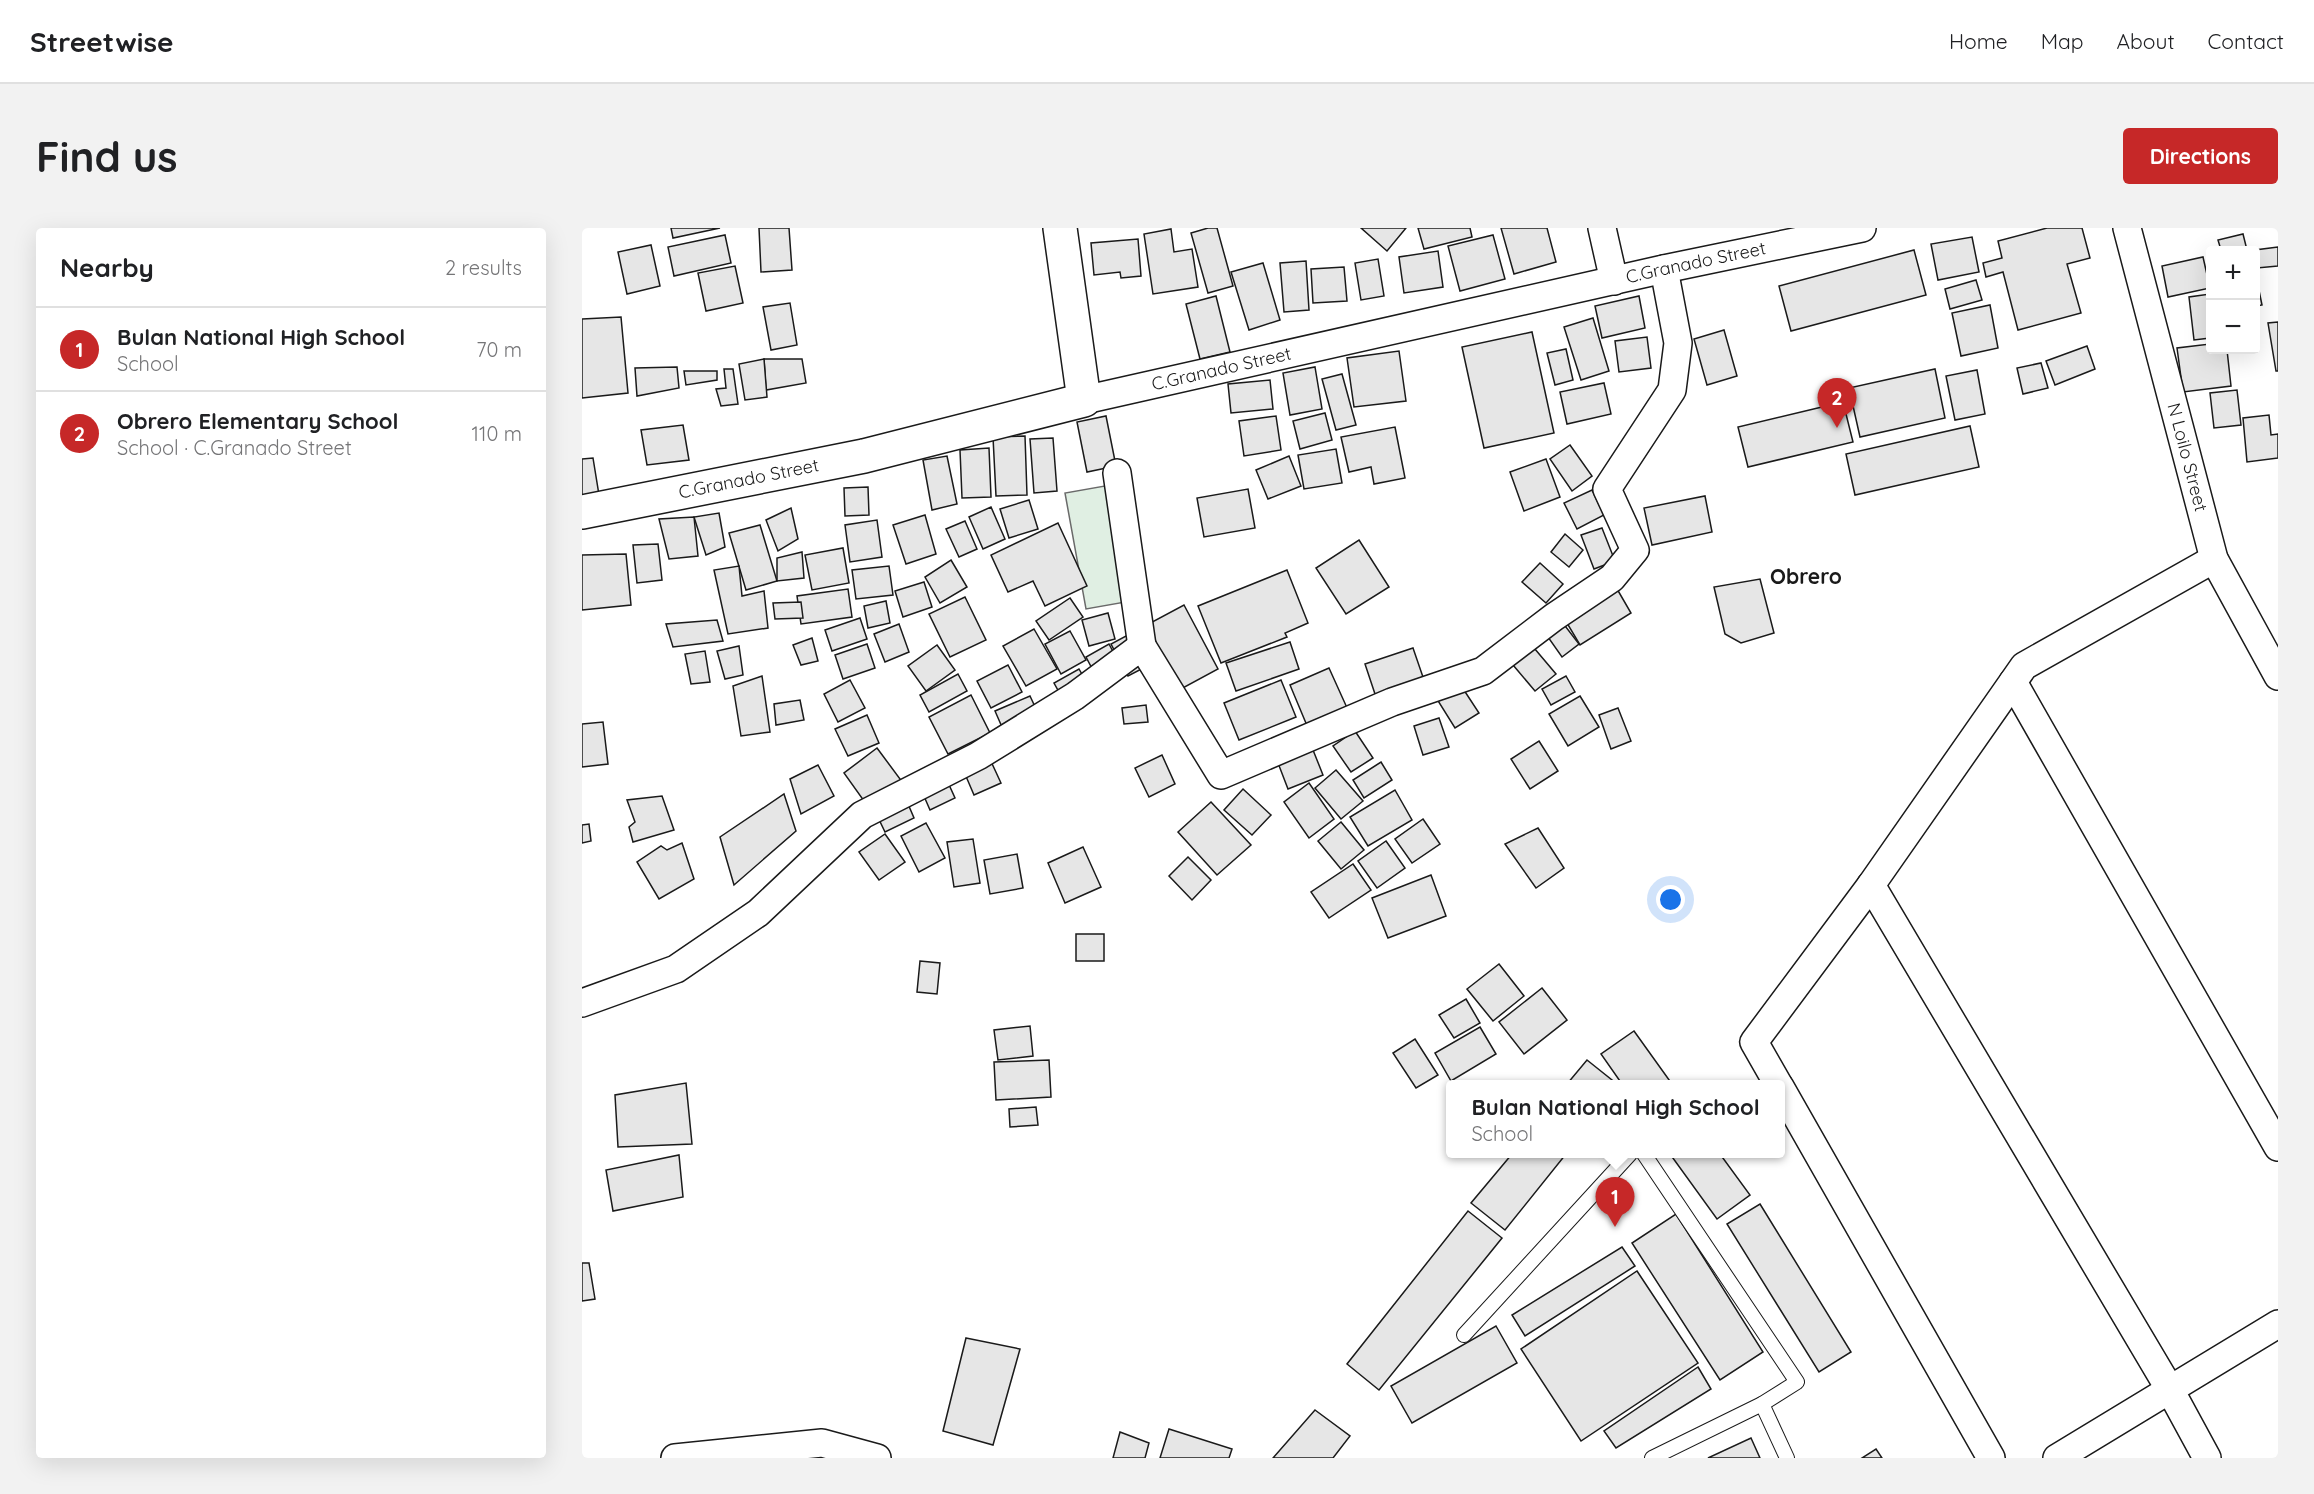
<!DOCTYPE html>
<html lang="en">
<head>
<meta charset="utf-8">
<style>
  :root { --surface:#fff; --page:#f2f2f2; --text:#202124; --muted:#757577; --line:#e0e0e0; --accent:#c62828 }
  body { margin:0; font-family:Quicksand,sans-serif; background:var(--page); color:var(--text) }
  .controls { position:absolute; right:18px; top:18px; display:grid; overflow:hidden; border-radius:6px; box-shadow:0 6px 24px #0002 }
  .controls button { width:54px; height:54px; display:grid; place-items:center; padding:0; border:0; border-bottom:2px solid var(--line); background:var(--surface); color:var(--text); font:30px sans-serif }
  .you { position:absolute; left:1089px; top:672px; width:21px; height:21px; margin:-15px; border:4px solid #fff; border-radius:50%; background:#1a73e8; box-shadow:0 0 0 9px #1a73e833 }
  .badge { display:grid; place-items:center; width:39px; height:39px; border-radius:50%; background:var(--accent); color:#fff; font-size:20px; font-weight:700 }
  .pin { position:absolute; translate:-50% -50px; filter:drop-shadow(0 2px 3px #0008) }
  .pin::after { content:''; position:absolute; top:32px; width:21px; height:18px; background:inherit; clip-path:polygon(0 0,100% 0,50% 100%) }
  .popup { position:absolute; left:864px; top:852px; width:339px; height:78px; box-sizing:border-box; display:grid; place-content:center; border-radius:6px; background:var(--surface); filter:drop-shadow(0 2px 4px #0005); font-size:20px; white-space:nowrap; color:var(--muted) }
  .popup b { font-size:22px; color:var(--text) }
  .popup::after { content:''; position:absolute; left:50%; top:100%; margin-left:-12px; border:12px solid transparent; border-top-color:var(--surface) }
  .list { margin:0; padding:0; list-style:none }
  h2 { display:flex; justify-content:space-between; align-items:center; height:78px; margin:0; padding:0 24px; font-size:26px }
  h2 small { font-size:20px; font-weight:400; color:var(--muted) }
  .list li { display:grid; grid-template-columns:39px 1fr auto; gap:18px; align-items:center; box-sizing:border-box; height:84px; padding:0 24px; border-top:2px solid var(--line) }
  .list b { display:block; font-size:22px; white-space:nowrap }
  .list p { margin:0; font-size:20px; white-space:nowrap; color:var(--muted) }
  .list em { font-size:20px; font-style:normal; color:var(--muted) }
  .map { position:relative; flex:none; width:1696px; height:1230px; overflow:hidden; border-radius:6px }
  header { display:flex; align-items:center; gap:36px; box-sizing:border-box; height:84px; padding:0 30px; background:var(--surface); border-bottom:2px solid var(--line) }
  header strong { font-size:28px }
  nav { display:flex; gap:33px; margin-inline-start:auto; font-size:21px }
  .intro { display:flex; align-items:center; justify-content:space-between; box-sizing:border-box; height:144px; padding:0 36px }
  h1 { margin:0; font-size:42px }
  .button { padding:15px 27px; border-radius:6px; background:var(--accent); color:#fff; font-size:21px; font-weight:700 }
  main { display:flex; gap:36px; padding:0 36px }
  aside { flex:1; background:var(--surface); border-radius:6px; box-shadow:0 6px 24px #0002 }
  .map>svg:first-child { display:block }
  .grass { fill:#e0efe3; stroke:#6a6a6a; stroke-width:1.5 }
  .building { fill:#e6e6e6; stroke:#1a1a1a; stroke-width:1.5 }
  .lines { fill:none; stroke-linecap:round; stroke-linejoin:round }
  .lane-casing { stroke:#1a1a1a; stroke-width:16 }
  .street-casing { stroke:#1a1a1a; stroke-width:30 }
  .secondary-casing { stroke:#1a1a1a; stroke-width:36 }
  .lane { stroke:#fff; stroke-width:14 }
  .street { stroke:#fff; stroke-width:27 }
  .secondary { stroke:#fff; stroke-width:33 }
  .labels { text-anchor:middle; stroke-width:4.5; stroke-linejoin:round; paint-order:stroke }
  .street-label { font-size:18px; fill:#1a1a1a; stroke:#fff }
  .quarter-label { font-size:21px; font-weight:bold; fill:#1a1a1a; stroke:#fff }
</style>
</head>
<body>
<header>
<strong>Streetwise</strong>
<nav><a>Home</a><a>Map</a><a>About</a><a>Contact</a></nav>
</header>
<div class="intro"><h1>Find us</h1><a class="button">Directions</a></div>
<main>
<aside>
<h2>Nearby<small>2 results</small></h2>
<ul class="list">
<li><span class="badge">1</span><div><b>Bulan National High School</b><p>School</p></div><em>70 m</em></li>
<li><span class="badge">2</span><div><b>Obrero Elementary School</b><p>School · C.Granado Street</p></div><em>110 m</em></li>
</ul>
</aside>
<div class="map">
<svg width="1696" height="1230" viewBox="0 0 1696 1230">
  <rect width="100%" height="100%" fill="#fff"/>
  <path class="grass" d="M534,256L555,372L504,381L483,265Z"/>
  <g class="building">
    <path d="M89,0H138L91,10Z"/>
    <path d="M177,0H207L210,42L179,44Z"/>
    <path d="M626,0H635L651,58L626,65L609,5Z"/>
    <path d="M779,0H824L805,23Z"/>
    <path d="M836,0H888L890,9L842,21Z"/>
    <path d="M919,0H965L974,34L932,46Z"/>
    <path d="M1465,0H1500L1508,30L1485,36L1499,85L1436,102L1421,44L1404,49L1401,35L1420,30L1416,13Z"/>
    <path d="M589,1L592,24L610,21L616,59L571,66L562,6Z"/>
    <path d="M1661,6L1665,22H1639L1636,12Z"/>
    <path d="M143,7L149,35L92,48L86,19Z"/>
    <path d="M911,7L923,51L878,63L866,18Z"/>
    <path d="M1390,9L1397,44L1356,52L1349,16Z"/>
    <path d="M556,11L559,48L539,50L538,44L512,47L509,15Z"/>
    <path d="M69,17L78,58L45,66L36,24Z"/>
    <path d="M1696,19V38L1675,40L1673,22Z"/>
    <path d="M1332,22L1344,67L1209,103L1197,58Z"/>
    <path d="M856,23L861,59L822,65L817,29Z"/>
    <path d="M1621,29L1628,60L1586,69L1580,38Z"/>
    <path d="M796,31L802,68L779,72L773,35Z"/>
    <path d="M724,33L727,82L702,84L698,35Z"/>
    <path d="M681,35L698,92L667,102L649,44Z"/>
    <path d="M153,38L161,75L124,83L116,45Z"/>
    <path d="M762,39L765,73L731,75L729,41Z"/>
    <path d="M1674,48L1680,77L1674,78Z"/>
    <path d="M1394,52L1400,72L1368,81L1363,61Z"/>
    <path d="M1628,66V110L1612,112L1607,69Z"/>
    <path d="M634,68L648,124L618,131L604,76Z"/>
    <path d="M1057,68L1063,100L1020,110L1013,78Z"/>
    <path d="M208,75L215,117L189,122L181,79Z"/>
    <path d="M1408,77L1416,120L1379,128L1370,85Z"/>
    <path d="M39,89L46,165L0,170V91Z"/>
    <path d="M1011,90L1027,143L999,152L982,99Z"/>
    <path d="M1696,94V143H1694L1686,95Z"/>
    <path d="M1142,102L1155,148L1125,157L1112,111Z"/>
    <path d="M950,104L972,205L902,220L880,119Z"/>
    <path d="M1065,109L1069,140L1037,144L1033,113Z"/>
    <path d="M1628,116V122H1645L1649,158L1601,164L1595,120Z"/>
    <path d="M1505,118L1513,141L1473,157L1464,133Z"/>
    <path d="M984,121L991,152L973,157L965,125Z"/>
    <path d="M817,123L824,173L772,179L765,130Z"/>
    <path d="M182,131H220L224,155L184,162Z"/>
    <path d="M182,131L185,169L163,172L157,136Z"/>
    <path d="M1459,135L1466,160L1441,166L1435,140Z"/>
    <path d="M95,139L97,160L55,168L53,140Z"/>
    <path d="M733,139L740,181L708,187L701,145Z"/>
    <path d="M142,141H151L156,176L139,178L134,161L144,160Z"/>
    <path d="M1353,141L1363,190L1278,209L1267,160Z"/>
    <path d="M1395,142L1403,186L1373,192L1364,148Z"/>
    <path d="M102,143H135V152L104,157Z"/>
    <path d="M760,146L774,197L754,202L740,151Z"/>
    <path d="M688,152L691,181L649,185L646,156Z"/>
    <path d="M1022,155L1029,186L985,196L978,164Z"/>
    <path d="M1655,162L1659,197L1632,200L1628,165Z"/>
    <path d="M1261,174L1271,214L1166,239L1156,199Z"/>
    <path d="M743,185L750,212L718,221L711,193Z"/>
    <path d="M1687,187L1689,207L1696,206V230L1665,234L1661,190Z"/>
    <path d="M524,188L534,238L505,244L495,194Z"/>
    <path d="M694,188L699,222L662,228L657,193Z"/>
    <path d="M101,197L107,232L65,237L59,202Z"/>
    <path d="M1388,198L1397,239L1273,267L1264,226Z"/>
    <path d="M813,199L823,250L792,256L789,239L767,244L759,209Z"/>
    <path d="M443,208L445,267L414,268L411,209Z"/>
    <path d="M471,210L475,263L452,265L448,211Z"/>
    <path d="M988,217L1010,248L990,263L968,231Z"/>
    <path d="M407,220L409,269L380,270L378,222Z"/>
    <path d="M754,221L760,255L722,261L716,227Z"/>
    <path d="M365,228L375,276L350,282L341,232Z"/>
    <path d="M707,228L719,258L686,271L674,242Z"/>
    <path d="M11,230L17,267L0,270V231Z"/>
    <path d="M964,231L978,269L942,283L928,244Z"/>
    <path d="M286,259L287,287L263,288L262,260Z"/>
    <path d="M666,261L673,300L622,309L615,270Z"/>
    <path d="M1010,262L1022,287L995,301L982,275Z"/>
    <path d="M1123,268L1130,304L1070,317L1062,280Z"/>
    <path d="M447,272L456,301L427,310L418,281Z"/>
    <path d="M409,279L423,311L401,321L387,289Z"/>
    <path d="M209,280L216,311L196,323L184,292Z"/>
    <path d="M137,285L143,319L124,327L112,289Z"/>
    <path d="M343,287L354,326L324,336L311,297Z"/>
    <path d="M112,289L116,328L87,331L77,291Z"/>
    <path d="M295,292L300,329L268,334L263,297Z"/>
    <path d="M383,293L395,321L377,329L364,301Z"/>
    <path d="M476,295L505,358L463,378L451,353L426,364L409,327Z"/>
    <path d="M178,297L195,353L164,362L147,305Z"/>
    <path d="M1020,300L1033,333L1012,341L999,307Z"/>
    <path d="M983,306L1001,322L987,339L969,324Z"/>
    <path d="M777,312L807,359L764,386L734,340Z"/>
    <path d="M76,316L80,352L55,355L51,317Z"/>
    <path d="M261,320L267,355L230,362L223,327Z"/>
    <path d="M220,324L222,350L195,353V330Z"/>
    <path d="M44,326L49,377L0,382V327Z"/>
    <path d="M369,332L385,359L358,375L343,349Z"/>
    <path d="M958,335L981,356L964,375L940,354Z"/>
    <path d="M157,338L160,368L182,363L186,400L146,406L132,342Z"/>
    <path d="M307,338L311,367L274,371L270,342Z"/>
    <path d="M705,342L726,395L703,405L705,409L639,435L616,378Z"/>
    <path d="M1178,351L1192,405L1159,415L1143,406L1132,359Z"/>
    <path d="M342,354L350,379L321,389L313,363Z"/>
    <path d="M1031,354L1049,385L998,417L979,385Z"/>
    <path d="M266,361L270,389L219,396L215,368Z"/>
    <path d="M383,369L404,412L368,429L347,386Z"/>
    <path d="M488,370L501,389L467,412L454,393Z"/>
    <path d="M304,373L308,395L286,400L282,378Z"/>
    <path d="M219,374L221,390L193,391L191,375Z"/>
    <path d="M602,377L636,441L586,468L569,436L546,448L529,416Z"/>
    <path d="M526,385L533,411L507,418L500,392Z"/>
    <path d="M278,390L285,411L250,423L243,402Z"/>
    <path d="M977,390L997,416L980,429L961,402Z"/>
    <path d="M135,392L141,413L91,419L84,396Z"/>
    <path d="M317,396L327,424L303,434L292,406Z"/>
    <path d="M452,401L475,441L444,458L421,418Z"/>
    <path d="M488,403L504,432L479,446L463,416Z"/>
    <path d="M230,410L236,433L219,437L211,417Z"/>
    <path d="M708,414L717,441L654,463L644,435Z"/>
    <path d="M947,414L974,446L953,463L926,431Z"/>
    <path d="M285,416L293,440L261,451L253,427Z"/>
    <path d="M527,416L536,433L513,446L504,429Z"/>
    <path d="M355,417L373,442L344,463L326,438Z"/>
    <path d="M157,418L161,447L143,451L135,423Z"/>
    <path d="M831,420L842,452L794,469L783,436Z"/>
    <path d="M123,423L128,454L109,456L103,426Z"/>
    <path d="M426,437L440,464L409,480L395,453Z"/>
    <path d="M747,440L766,482L726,500L708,457Z"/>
    <path d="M497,441L512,467L487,482L472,455Z"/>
    <path d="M376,446L385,463L347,484L338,467Z"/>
    <path d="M180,448L188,504L159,508L151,458Z"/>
    <path d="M984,448L993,464L969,477L960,461Z"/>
    <path d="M268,452L283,480L256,494L242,466Z"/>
    <path d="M699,452L714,489L657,512L642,475Z"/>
    <path d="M876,453L897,485L873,500L853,468Z"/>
    <path d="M389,467L408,505L366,526L347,489Z"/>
    <path d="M448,468L455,483L420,499L413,483Z"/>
    <path d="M998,468L1017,499L986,518L967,486Z"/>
    <path d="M218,472L222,492L194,497L192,476Z"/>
    <path d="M564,477L566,494L542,496L540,480Z"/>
    <path d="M1036,480L1049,513L1029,521L1017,487Z"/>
    <path d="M285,487L297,515L266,528L253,501Z"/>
    <path d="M857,490L867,519L841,527L832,498Z"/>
    <path d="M21,494L26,536L0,539V496Z"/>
    <path d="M773,503L791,530L769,544L751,518Z"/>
    <path d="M957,513L976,543L948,561L929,531Z"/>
    <path d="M295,520L321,555L287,580L262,545Z"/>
    <path d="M731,522L741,547L706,561L696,535Z"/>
    <path d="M406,527L419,555L392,567L380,539Z"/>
    <path d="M580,527L593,556L567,569L553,540Z"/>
    <path d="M799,534L810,552L782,570L771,552Z"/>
    <path d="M236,537L252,568L219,586L208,551Z"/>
    <path d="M754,542L781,573L759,591L733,560Z"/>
    <path d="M363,548L373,570L348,582L338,559Z"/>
    <path d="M727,555L752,591L727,610L702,574Z"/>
    <path d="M661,561L689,587L670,607L642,582Z"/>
    <path d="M813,562L830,592L786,618L768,589Z"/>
    <path d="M202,566L214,603L152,657L138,609Z"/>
    <path d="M80,568L92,602L51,614L47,599L53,594L45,572Z"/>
    <path d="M323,569L332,590L303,604L293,583Z"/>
    <path d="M629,574L669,617L635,647L596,604Z"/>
    <path d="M841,591L858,616L830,635L813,611Z"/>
    <path d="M759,594L782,622L759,641L736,613Z"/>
    <path d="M344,595L363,630L337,644L319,608Z"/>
    <path d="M7,596L9,613L0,615V597Z"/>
    <path d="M956,600L982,640L954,660L923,616Z"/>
    <path d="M303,606L323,634L297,652L277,624Z"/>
    <path d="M391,611L398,655L372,659L365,614Z"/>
    <path d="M804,613L823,640L795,660L776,633Z"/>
    <path d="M100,615L112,651L77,671L55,634L79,618L85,622Z"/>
    <path d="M501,619L519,659L483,675L466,635Z"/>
    <path d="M435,626L441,660L408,666L402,632Z"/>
    <path d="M606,629L629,652L610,672L587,648Z"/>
    <path d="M771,636L789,662L747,690L729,664Z"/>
    <path d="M849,647L864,688L806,710L790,670Z"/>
    <rect x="494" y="706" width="28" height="27"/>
    <path d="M338,733L358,735L355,766L335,764Z"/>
    <path d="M917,736L942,768L911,793L885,761Z"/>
    <path d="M960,760L985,792L942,826L917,794Z"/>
    <path d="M884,771L898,795L872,810L857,787Z"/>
    <path d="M448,798L451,828L416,832L412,802Z"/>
    <path d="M898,799L914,826L869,853L853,825Z"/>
    <path d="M1052,803L1090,856H1040L1019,826Z"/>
    <path d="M833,811L856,847L834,860L811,825Z"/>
    <path d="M467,832L469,869L414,872L412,834Z"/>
    <path d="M1005,832L1035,856H985Z"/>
    <path d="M104,855L110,916L36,919L33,867Z"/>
    <path d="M454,879L456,897L428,899L427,881Z"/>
    <path d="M930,926H984L923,1002L889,975Z"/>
    <path d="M1088,926H1138L1168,967L1135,991Z"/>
    <path d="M97,927L101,969L31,983L24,942Z"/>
    <path d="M1178,976L1269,1124L1237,1144L1145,996Z"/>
    <path d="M886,983L920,1010L797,1162L765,1136Z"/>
    <path d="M1094,986L1181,1124L1138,1152L1050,1015Z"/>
    <path d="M1040,1019L1053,1038L943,1108L930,1087Z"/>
    <path d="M0,1035H7L13,1071L0,1073Z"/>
    <path d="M1055,1043L1116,1135L999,1213L939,1121Z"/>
    <path d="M914,1098L935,1135L830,1195L809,1158Z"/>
    <path d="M384,1110L438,1121L411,1217L361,1203Z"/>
    <path d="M1116,1139L1129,1161L1034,1220L1022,1203Z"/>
    <path d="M733,1182L768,1208L751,1230H691Z"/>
    <path d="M587,1201L650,1221L647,1230H578Z"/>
    <path d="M538,1204L567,1215L563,1230H531Z"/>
    <path d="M1169,1210L1178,1230H1126Z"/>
    <path d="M1294,1221L1300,1230H1280Z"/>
  </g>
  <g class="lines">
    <g class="lane-casing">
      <g id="lane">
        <path d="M1062,926L1215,1154L1180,1176L1070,1230"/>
        <path d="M882,1107L1048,926"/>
        <path d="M1180,1176L1205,1230"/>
      </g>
    </g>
    <g class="street-casing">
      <g id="street">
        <path d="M1020,0L1032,53"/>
        <path id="s1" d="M1545,0L1632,331L1696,448"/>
        <path id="s2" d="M502,172L1082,41L1280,0"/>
        <path d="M535,245L560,418"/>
        <path d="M1431,454L1696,919"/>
        <path d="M1289,657L1587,1160L1625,1230"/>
        <path d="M0,775L94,741L176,685L280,587L396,528L493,468L560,418L639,547L810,474L901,443L972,389L1030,350L1053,322L1025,261L1090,162L1096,115L1082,41"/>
        <path d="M1196,856L1172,814L1289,657L1442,438L1632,331"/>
        <path d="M1198,859L1409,1230"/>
        <path d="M93,1230L240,1215L295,1230"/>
        <path d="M1475,1230L1696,1096"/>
      </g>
    </g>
    <g class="secondary-casing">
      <g id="secondary">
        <path id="s3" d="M0,284L282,228L502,172L478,0"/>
      </g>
    </g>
    <use href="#lane" class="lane"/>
    <use href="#street" class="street"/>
    <use href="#secondary" class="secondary"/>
  </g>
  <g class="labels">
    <g class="street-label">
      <text dy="6" stroke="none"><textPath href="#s2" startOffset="627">C.Granado Street</textPath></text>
      <text dy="6" stroke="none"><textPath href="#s2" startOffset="141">C.Granado Street</textPath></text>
      <text dy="6" stroke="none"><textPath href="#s1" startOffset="237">N Loilo Street</textPath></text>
      <text dy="6" stroke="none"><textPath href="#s3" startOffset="170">C.Granado Street</textPath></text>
    </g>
    <g class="quarter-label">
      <text x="1224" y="356">Obrero</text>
    </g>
  </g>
</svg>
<div class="controls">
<button>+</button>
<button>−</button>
</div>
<div class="you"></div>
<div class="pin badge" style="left:1033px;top:999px">1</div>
<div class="popup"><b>Bulan National High School</b>School</div>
<div class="pin badge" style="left:1255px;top:200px">2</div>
</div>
</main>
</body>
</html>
